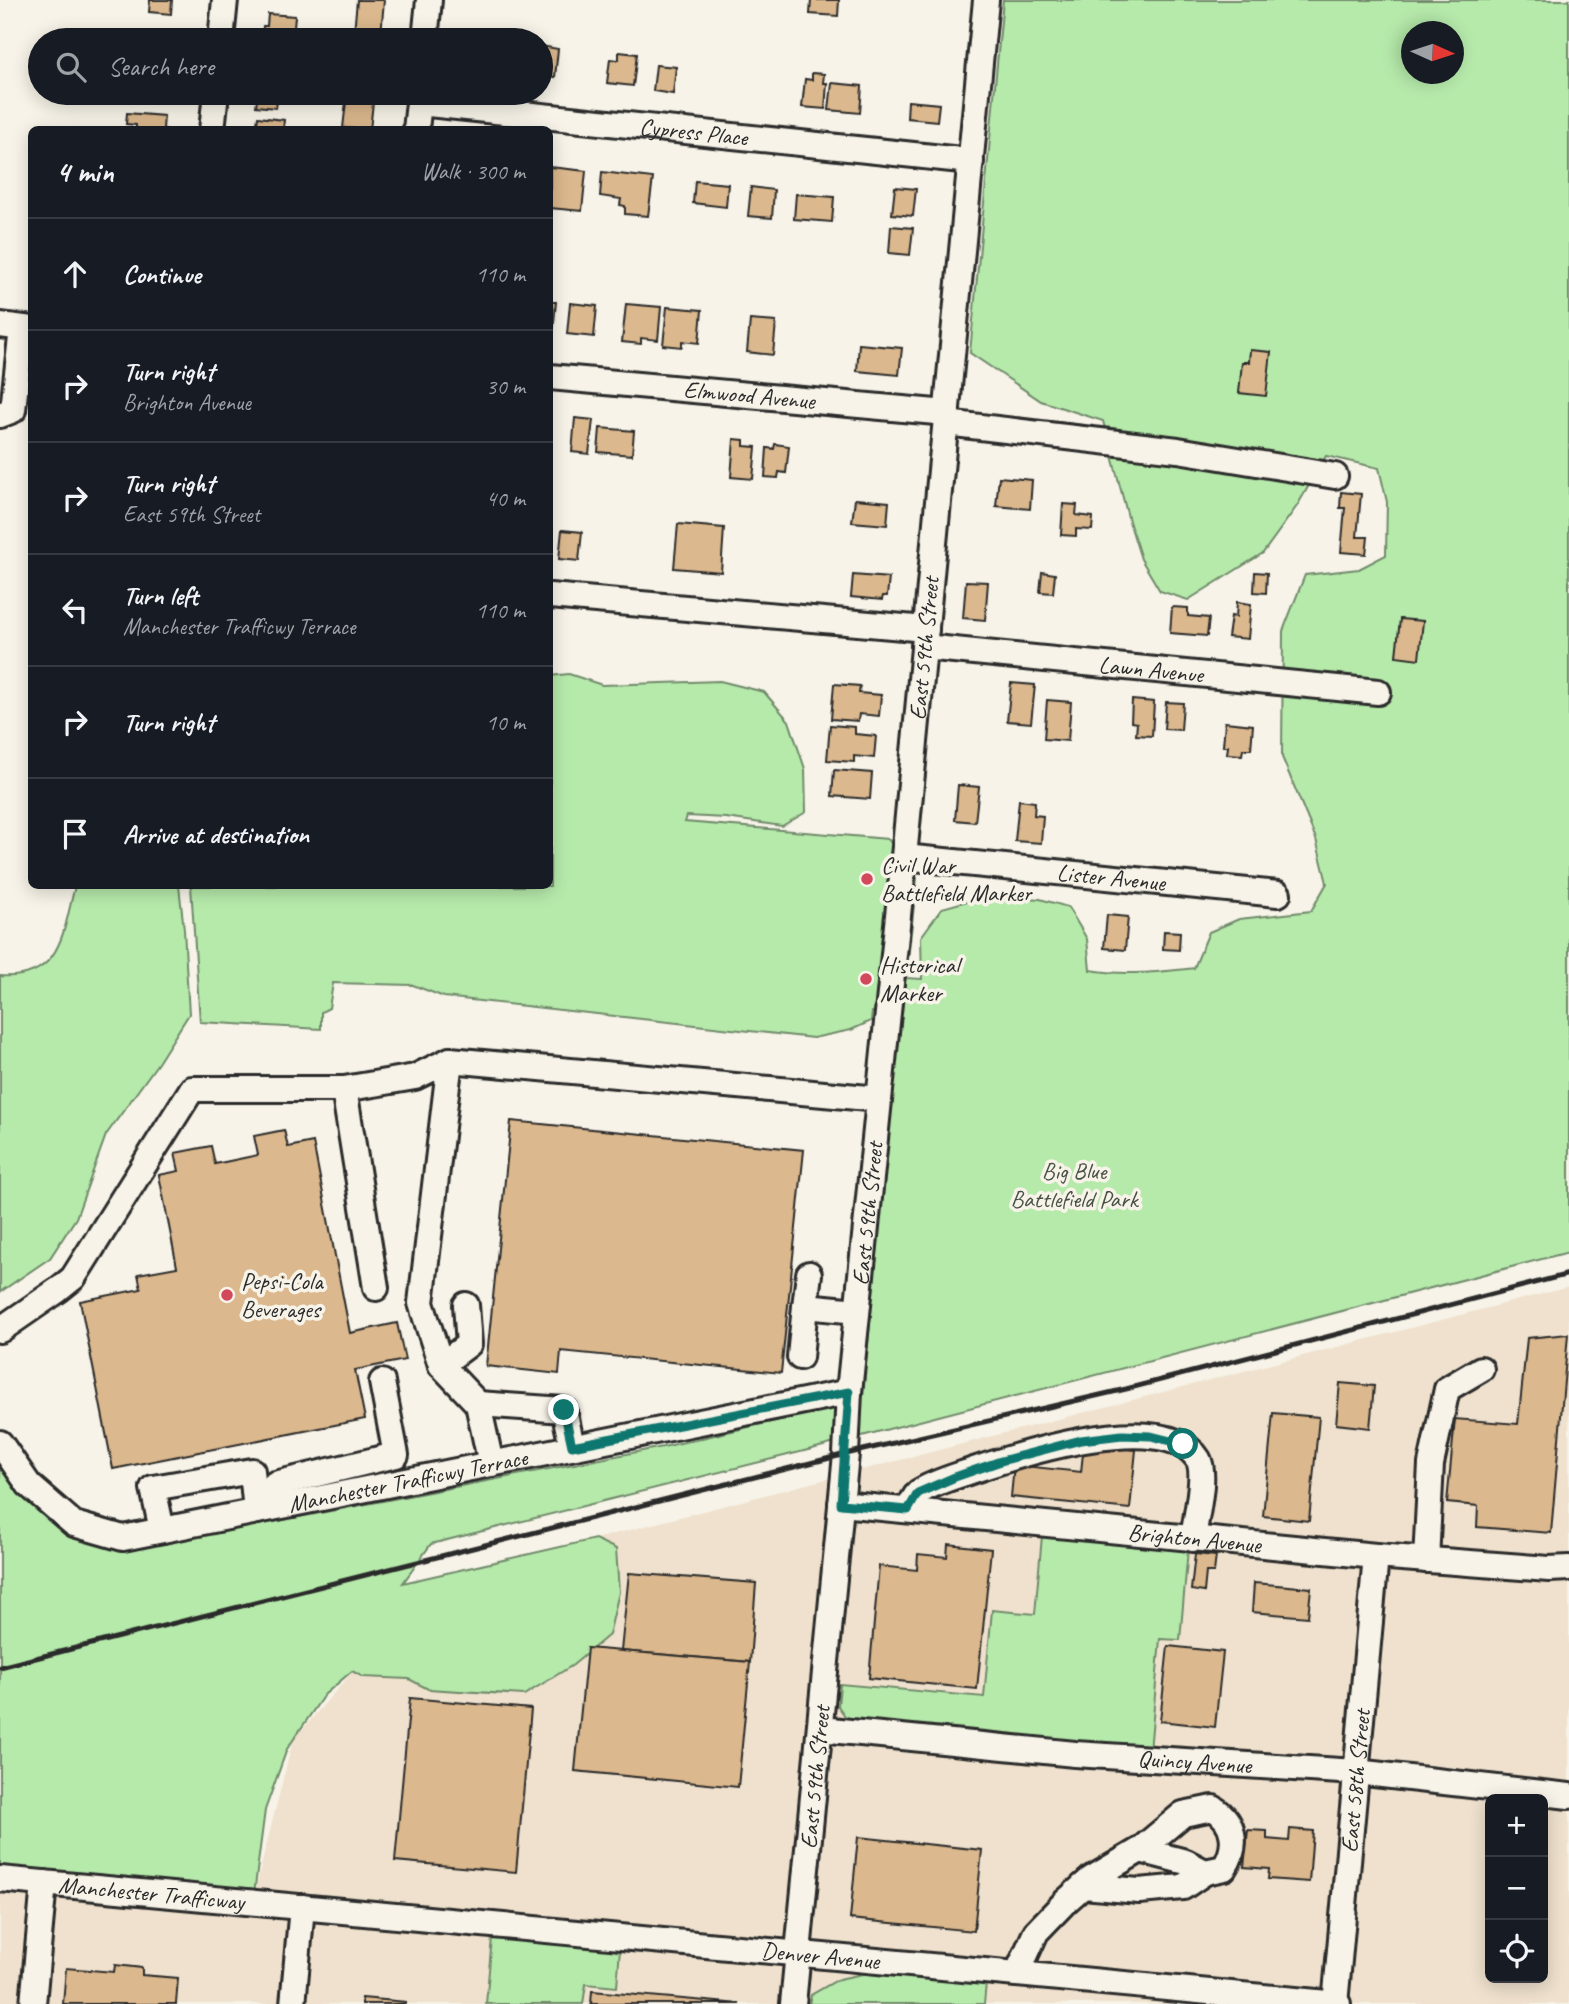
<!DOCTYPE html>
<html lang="en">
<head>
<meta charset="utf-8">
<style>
  :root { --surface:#171b24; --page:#242831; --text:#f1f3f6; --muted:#9ea1a6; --line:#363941 }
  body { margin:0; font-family:Caveat,sans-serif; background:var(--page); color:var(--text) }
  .controls { position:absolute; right:21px; bottom:21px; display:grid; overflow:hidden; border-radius:10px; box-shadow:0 4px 18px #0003 }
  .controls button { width:63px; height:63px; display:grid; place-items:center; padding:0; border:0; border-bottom:2px solid var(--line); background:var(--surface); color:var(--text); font:35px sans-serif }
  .compass { position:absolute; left:1401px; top:21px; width:63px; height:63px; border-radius:50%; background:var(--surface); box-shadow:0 4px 18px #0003; rotate:93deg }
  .stop { position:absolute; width:21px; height:21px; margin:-16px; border:5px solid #0f766e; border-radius:50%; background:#fff }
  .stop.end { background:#0f766e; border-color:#fff; box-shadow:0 2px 7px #0008 }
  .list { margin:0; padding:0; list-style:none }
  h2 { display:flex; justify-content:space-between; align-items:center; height:91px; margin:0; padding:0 28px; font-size:30px }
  h2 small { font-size:23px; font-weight:400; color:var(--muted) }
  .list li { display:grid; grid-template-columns:46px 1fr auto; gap:21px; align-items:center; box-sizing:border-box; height:112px; padding:0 28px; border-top:2px solid var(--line) }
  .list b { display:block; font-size:26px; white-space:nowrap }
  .list p { margin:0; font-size:23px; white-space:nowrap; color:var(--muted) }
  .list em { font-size:23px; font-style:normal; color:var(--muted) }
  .icon { flex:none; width:38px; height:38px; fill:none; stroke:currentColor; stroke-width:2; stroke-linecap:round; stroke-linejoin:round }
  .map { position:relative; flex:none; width:1569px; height:2004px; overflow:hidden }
  .search { position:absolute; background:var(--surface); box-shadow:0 4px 18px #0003; left:28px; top:28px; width:525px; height:77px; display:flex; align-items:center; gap:18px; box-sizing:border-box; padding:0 24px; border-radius:38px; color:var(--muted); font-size:26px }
  .panel { position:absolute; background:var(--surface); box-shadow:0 4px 18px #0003; left:28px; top:126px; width:525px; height:763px; border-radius:10px }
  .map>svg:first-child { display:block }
  .built { fill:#efe1cd; fill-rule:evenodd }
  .green { fill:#b6eaab; stroke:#708a6b; stroke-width:2; fill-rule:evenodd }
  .building { fill:#dbb88d; stroke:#2b2b2b; stroke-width:2 }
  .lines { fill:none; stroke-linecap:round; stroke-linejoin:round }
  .minor-casing { stroke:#2b2b2b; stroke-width:30 }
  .minor { stroke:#f7f3e8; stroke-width:24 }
  .rail { stroke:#2b2b2b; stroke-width:5 }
  .route { stroke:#0f766e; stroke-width:9 }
  .poi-dot { fill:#d1495b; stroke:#f7f3e8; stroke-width:2.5 }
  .labels { text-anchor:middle; stroke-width:7; stroke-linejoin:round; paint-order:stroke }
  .street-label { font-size:24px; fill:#2b2b2b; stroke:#f7f3e8 }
  .poi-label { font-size:24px; fill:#2b2b2b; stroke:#f7f3e8; text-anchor:start }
  .park-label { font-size:24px; fill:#475145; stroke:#f7f3e8 }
</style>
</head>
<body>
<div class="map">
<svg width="1569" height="2004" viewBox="0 0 1569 2004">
  <rect width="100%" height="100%" fill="#f7f3e8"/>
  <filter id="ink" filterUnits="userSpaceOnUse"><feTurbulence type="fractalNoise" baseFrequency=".0143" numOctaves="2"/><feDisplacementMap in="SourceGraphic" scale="14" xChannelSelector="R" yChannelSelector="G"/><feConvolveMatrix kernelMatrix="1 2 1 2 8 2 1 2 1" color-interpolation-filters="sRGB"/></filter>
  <g filter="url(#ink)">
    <path class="built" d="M1569,1287V2004H0V1879L254,1894L293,1740L353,1671L409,1679L428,1689L616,1550L595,1539ZM1490,1799H1543V1978H1490Z"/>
    <g class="green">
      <path d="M1003,0H1569V1252L812,1449L431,1544L403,1583L595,1539L616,1549L619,1592L609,1635L573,1665L524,1695L428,1689L409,1679L363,1677L352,1671L324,1695L287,1749L265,1810L254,1894L0,1890V1460C27,1499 56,1535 105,1546C117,1548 131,1547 143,1547L663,1447L835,1407L863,1396L900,1014L872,1012L871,1021L851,1030L813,1038L444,997L413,985L333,983L329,1008L321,1012V1029L200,1022L191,886H550V676L569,674L602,685L720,681L764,692L789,721L805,769L806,812L782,826L726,818L687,816L685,822L888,839L917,878L906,978L922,979L921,937L942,908L989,895L1040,899L1068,907L1087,939L1090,970C1125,976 1159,972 1194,968L1209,932L1239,919L1311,911L1327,883L1316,839L1282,757L1283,631L1305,575L1359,569L1386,555L1387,502L1379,468L1326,456L1297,506L1263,553L1188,600L1160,591L1141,559L1129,521L1103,421L1041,401L970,353ZM1412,32H1454V74H1412Z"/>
      <path d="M75,886H179L184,930L189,1014L158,1063L106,1135L76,1218L50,1258L0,1292V976C62,980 63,931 75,886Z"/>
      <path d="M1042,1536L1188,1549L1180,1640L1160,1639L1150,1751L861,1725L845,1716L838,1706L840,1684L984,1697L992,1610L1035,1614Z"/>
      <path d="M492,1937L620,1949L617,1987L586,1984L583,2004H486Z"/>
      <path d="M867,1973L986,1983L984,2004H809L811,1995L839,1979Z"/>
    </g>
    <g class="building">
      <path d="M150,0H172L171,14L149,12Z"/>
      <path d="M357,0H384L381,35L354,32Z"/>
      <path d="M811,0H839L838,16L810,14Z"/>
      <path d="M268,14L295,16L293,40H262L263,26H267Z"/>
      <path d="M541,46L558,49L555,77L541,75Z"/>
      <path d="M619,52L637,54L633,86L607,83L610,59L619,60Z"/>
      <path d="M656,65L676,67L673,94L653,91Z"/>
      <path d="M812,73L824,74L823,83H827L825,109L802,107L805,79L812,80Z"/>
      <path d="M832,83L862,86L860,113L829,110Z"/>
      <path d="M258,93H293L292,102L277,101L276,108L256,106Z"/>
      <path d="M347,93H374L370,130L343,128Z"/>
      <path d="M908,101L939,104L937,121L907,118Z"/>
      <path d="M127,113L164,116L163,129L168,130H136V125L126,124Z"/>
      <path d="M258,117L284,120L283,130H256Z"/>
      <path d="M550,167L586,171L582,211L550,208Z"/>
      <path d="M602,172L653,178L648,216L625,214V206L620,205L621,199L600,196Z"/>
      <path d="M695,181L728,184L726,207L693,203Z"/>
      <path d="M751,187L774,190L772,218L748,216Z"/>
      <path d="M895,187L916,189L913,216L892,214Z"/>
      <path d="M796,194L834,197L832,222L794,219Z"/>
      <path d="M891,226L913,228L910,255L889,253Z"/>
      <path d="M550,302H556L553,333H550Z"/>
      <path d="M570,303L597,306L594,337L567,334Z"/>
      <path d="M626,304L661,307L658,340L641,338V344L622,342Z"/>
      <path d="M667,307L702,310L699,343L682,341V347L663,345Z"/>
      <path d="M750,320L776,322L773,355L747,352Z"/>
      <path d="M859,344L902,348L899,375L857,371Z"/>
      <path d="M1250,350L1271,352L1266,396L1239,393L1242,362H1249Z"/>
      <path d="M575,418L593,420L589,454L572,452Z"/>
      <path d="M600,428L634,431L632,455L598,452Z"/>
      <path d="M734,439L744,440V446L756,447L753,479L731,477Z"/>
      <path d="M775,444L789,446L786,473L779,472L778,478L765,477L767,448L774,449Z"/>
      <path d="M999,477L1032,480L1030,509L996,506Z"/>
      <path d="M1341,492L1361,494L1357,537H1368L1366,554L1341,552L1345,508H1340Z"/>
      <path d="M855,499L889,502L887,525L852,522Z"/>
      <path d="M1063,504L1077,505L1076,515L1093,517L1092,530L1076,529V536L1061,535Z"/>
      <path d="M678,524L724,528L721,572L674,568Z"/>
      <path d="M562,530L582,532L579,561L559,559Z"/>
      <path d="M1042,572L1055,574L1053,593L1040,592Z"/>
      <path d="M1255,572L1267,573L1266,593L1254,592Z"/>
      <path d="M853,575L889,578L887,596H883L882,600L851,597Z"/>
      <path d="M966,581L988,582L985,620L963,618Z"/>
      <path d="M1237,602L1251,604L1248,639L1228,637L1231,616L1236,617Z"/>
      <path d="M1172,607L1188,608V616L1209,618L1207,636L1170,633Z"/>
      <path d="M1400,619L1423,621L1419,659L1396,656Z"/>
      <path d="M1011,683L1035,685L1031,723L1007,721Z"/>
      <path d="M834,684L860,686L859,693L881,695L879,716L859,714L858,721L831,719Z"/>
      <path d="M1047,700L1071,702L1068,741L1044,739Z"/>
      <path d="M1132,700L1154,702L1152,736L1136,735L1137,723L1131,722Z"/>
      <path d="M1166,702L1183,703L1181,730L1164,729Z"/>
      <path d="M1225,722L1253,725L1251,749H1243L1242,755L1227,754L1228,746H1223Z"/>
      <path d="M830,725L855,727V734L876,736L874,758L854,756V762L827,760Z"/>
      <path d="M834,770L872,773L870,799L832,796Z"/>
      <path d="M958,785L979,787L975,822L955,820Z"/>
      <path d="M1019,800L1035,802L1034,815L1043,816L1041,843L1015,841Z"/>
      <path d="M1107,915L1128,917L1125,950L1104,948Z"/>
      <path d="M1164,931L1180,932L1179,950L1163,949Z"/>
      <path d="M511,1121L804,1150L781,1373L561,1351L559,1374L486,1366Z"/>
      <path d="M284,1130L288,1147L313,1142L350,1333L397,1323L405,1360L355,1370L365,1419L113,1469L80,1301L141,1289L138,1274L177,1267L159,1175L179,1171L175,1153L211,1146L215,1164L258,1155L254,1136Z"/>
      <path d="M1568,1334L1551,1533L1477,1527L1478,1506L1447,1503L1455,1419L1518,1424L1527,1338Z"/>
      <path d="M1340,1383L1374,1386L1370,1428L1336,1424Z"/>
      <path d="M1273,1413L1319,1417L1309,1521L1263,1516Z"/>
      <path d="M1084,1444L1136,1450L1130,1509L1011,1497L1014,1465L1081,1472Z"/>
      <path d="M948,1544L991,1549L977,1689L869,1678L879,1566L917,1570L918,1554L947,1557Z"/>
      <path d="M1195,1554L1216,1556L1214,1572H1206L1204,1592L1191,1590Z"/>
      <path d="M629,1573L756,1583L750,1662L621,1651Z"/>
      <path d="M1254,1583L1311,1588L1308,1617L1252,1612Z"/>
      <path d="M1168,1646L1223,1652L1215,1727L1160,1721Z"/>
      <path d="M587,1648L750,1662L738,1787L575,1771Z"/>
      <path d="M410,1698L531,1709L516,1872L395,1861Z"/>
      <path d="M1290,1829L1313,1831L1309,1882L1268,1879L1269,1869L1244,1867L1248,1830L1267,1831V1839L1289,1841Z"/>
      <path d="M858,1837L982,1850L974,1931L850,1919Z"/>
      <path d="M115,1965L142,1968V1975L178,1978L176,2004H63L66,1968L114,1972Z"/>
      <path d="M592,1991L740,2004H591Z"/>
      <path d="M362,1998L406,2002V2004H362Z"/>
    </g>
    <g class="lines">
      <g class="minor-casing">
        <g id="minor">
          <path d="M221,40L225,0"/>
          <path d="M425,40L429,0"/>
          <path id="s1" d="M419,103L971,161"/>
          <path d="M212,130L216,93"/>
          <path d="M416,130L420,93"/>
          <path d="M0,325L32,329"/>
          <path id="s2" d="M550,377L947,413"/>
          <path d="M0,415L13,410L22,328"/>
          <path d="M946,423L1178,450L1335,476"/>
          <path d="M550,596L926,629"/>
          <path id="s3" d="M924,647L1378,692"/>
          <path id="s4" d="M904,857L1278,894"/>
          <path d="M344,1089L415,1077L450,1060"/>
          <path d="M809,1274L805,1306L857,1311"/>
          <path d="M0,1330L58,1290L73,1278L192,1089H344L376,1288"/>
          <path d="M800,1357L805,1306"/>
          <path d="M441,1365L469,1344L466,1305"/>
          <path d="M478,1404L564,1410L572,1446"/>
          <path id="s5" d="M0,1443L29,1485L74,1524L123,1538L849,1392"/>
          <path d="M491,1464L478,1404L441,1365L421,1303L450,1060L879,1099"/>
          <path id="s6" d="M841,1504L1376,1556L1549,1569L1569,1568"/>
          <path d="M908,1510C911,1505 914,1496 919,1492C934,1482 957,1476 974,1470C1021,1454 1165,1407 1198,1459C1207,1474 1195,1520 1193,1539"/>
          <path d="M256,1511L275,1484L396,1455L382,1382"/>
          <path d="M162,1530L153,1488L252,1471L256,1511"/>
          <path d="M1426,1560L1431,1464L1447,1389L1481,1369"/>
          <path id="s7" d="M820,1729L1075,1754L1356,1772L1569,1796"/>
          <path id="s8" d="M0,1879L1338,2004"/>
          <path d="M1083,1886L1139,1891L1183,1887L1205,1872"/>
          <path d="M1017,1974L1036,1932L1065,1902L1091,1879L1140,1850L1186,1862L1205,1872L1224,1868C1238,1847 1236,1822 1213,1808L1183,1814L1140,1850"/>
          <path d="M33,2004L44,1883"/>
          <path d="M293,2004L302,1907"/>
          <path id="s9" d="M793,2004L846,1454L849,1392L904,857L986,0"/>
          <path id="s10" d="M1335,2004L1376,1556"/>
        </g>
      </g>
      <use href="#minor" class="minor"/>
      <path class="rail" d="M0,1667L846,1454L1126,1389L1569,1274"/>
    </g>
  </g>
  <g class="lines" filter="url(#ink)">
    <path class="route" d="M564,1410L572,1446L849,1392L841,1504L908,1510L918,1493L955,1477L1001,1461L1081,1440L1122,1435L1151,1436L1183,1444"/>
  </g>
  <g class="poi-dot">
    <circle cx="867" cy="879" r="7"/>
    <circle cx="866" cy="979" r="7"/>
    <circle cx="227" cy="1295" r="7"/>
  </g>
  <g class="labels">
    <g class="street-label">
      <text dy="8" stroke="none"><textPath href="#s1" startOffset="276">Cypress Place</textPath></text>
      <text dy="8" stroke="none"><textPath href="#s2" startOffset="200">Elmwood Avenue</textPath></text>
      <text dy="8" stroke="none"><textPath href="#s9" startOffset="1362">East 59th Street</textPath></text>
      <text dy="8" stroke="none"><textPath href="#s3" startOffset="228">Lawn Avenue</textPath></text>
      <text dy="8" stroke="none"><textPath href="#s4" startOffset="208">Lister Avenue</textPath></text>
      <text dy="8" stroke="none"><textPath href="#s9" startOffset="794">East 59th Street</textPath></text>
      <text dy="8" stroke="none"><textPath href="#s5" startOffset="452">Manchester Trafficwy Terrace</textPath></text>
      <text dy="8" stroke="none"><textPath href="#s6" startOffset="355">Brighton Avenue</textPath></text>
      <text dy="8" stroke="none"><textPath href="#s7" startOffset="376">Quincy Avenue</textPath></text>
      <text dy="8" stroke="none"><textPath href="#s9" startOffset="228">East 59th Street</textPath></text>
      <text dy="8" stroke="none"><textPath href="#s10" startOffset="224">East 58th Street</textPath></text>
      <text dy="8" stroke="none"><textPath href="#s8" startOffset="152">Manchester Trafficway</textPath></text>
      <text dy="8" stroke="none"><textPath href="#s8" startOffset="824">Denver Avenue</textPath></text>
    </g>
    <g class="poi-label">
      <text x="881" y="873">Civil War<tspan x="881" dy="28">Battlefield Marker</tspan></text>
      <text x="880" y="973">Historical<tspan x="880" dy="28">Marker</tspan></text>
      <text x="241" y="1289">Pepsi-Cola<tspan x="241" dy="28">Beverages</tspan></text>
    </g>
    <g class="park-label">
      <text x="1074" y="1179">Big Blue<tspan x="1074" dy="28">Battlefield Park</tspan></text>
    </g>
  </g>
</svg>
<div class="controls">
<button>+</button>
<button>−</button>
<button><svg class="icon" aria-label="locate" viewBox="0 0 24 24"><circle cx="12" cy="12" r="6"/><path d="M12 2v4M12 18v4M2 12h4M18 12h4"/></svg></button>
</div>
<svg class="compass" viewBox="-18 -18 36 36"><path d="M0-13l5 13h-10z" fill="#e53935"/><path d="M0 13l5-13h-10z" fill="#9ea1a6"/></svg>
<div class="stop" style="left:1183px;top:1444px"></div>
<div class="stop end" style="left:564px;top:1410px"></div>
<div class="search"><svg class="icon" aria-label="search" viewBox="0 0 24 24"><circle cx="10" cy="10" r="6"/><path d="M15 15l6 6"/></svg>Search here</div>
<section class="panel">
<h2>4 min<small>Walk · 300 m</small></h2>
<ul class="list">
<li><svg class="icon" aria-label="ahead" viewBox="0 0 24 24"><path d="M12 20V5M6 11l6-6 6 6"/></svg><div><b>Continue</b></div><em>110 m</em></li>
<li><svg class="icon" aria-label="right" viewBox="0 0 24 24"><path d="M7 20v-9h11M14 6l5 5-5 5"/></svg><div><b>Turn right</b><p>Brighton Avenue</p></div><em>30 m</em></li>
<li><svg class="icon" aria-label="right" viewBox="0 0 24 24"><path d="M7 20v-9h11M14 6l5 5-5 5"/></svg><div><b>Turn right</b><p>East 59th Street</p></div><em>40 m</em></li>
<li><svg class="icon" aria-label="left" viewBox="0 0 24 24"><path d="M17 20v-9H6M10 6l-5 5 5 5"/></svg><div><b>Turn left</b><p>Manchester Trafficwy Terrace</p></div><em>110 m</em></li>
<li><svg class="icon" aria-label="right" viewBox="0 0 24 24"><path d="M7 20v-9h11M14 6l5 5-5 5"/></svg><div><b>Turn right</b></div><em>10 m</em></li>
<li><svg class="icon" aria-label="arrive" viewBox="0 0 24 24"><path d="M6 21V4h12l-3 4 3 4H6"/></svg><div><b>Arrive at destination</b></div></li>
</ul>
</section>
</div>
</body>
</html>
